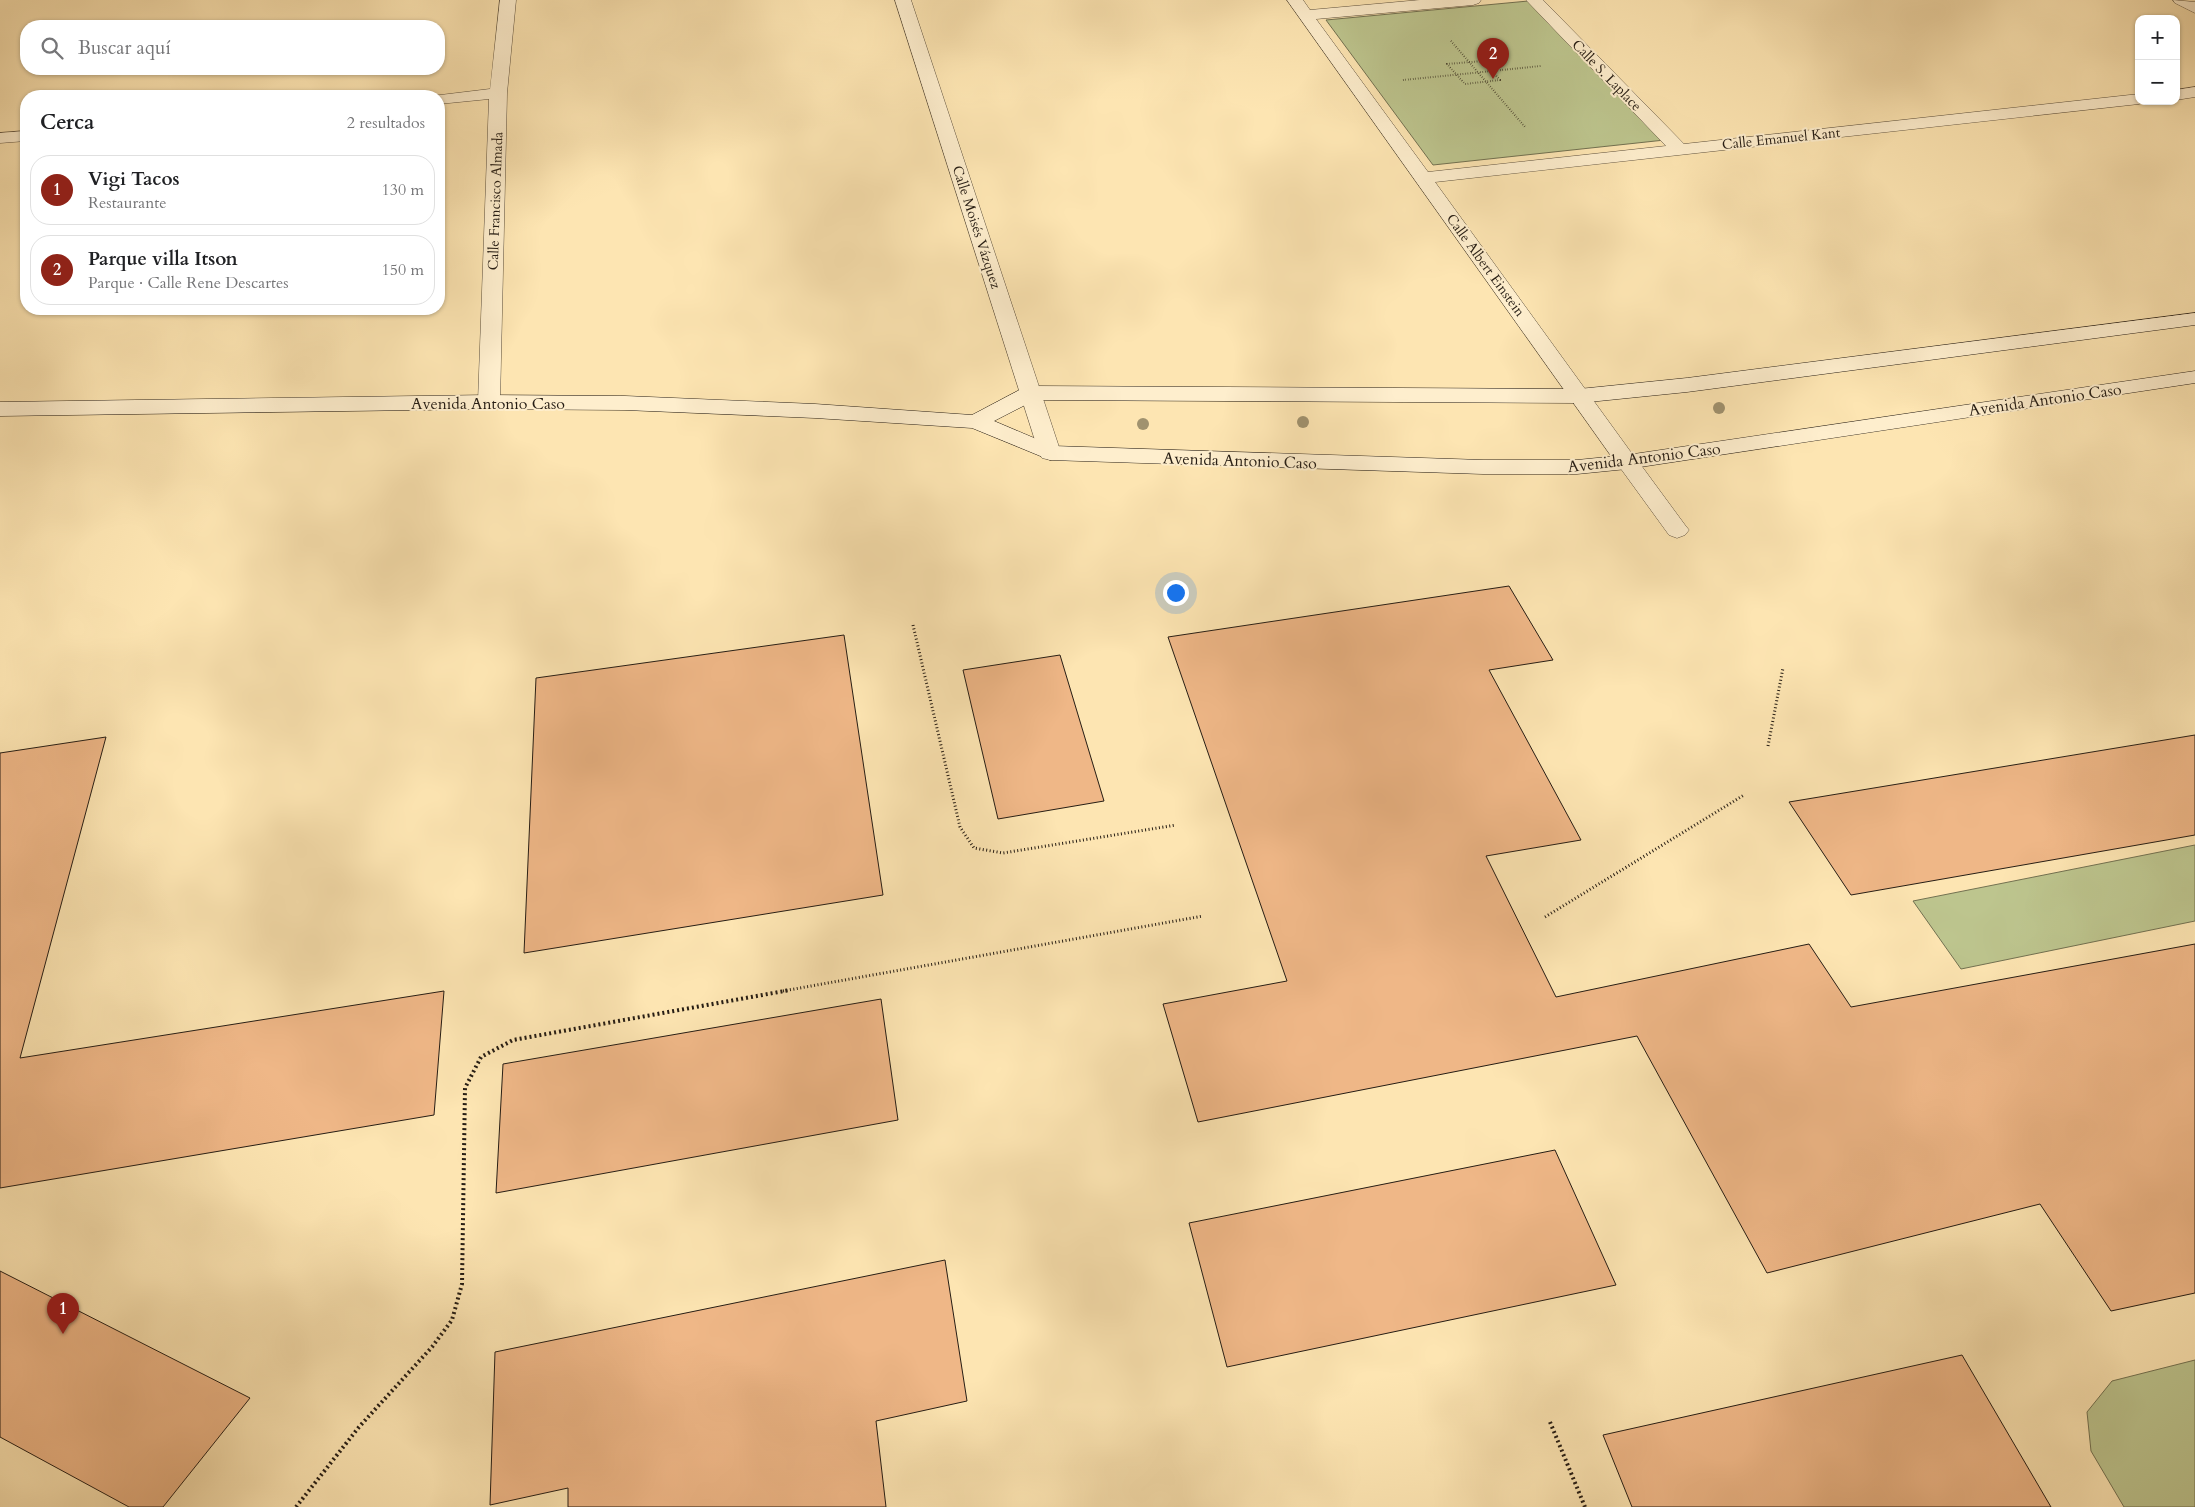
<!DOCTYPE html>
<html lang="es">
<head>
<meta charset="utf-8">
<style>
  :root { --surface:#fff; --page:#f2f2f2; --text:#202124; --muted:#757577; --line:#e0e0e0; --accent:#8f2418 }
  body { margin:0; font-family:Cardo,serif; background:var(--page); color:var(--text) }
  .controls { position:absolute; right:15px; top:15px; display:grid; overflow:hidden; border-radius:10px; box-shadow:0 1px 4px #0004 }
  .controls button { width:45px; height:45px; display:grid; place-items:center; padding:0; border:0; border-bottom:1px solid var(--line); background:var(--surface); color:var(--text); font:25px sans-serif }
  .you { position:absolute; left:1175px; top:592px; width:18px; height:18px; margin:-12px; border:4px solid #fff; border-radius:50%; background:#1a73e8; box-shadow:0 0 0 8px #1a73e833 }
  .badge { display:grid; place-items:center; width:32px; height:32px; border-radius:50%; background:var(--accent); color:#fff; font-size:16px; font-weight:700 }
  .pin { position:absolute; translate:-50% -41px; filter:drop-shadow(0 1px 2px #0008) }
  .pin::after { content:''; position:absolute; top:26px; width:18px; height:15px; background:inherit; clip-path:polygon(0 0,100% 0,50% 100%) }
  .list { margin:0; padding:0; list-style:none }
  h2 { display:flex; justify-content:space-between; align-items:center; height:65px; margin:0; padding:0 20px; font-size:21px }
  h2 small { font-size:16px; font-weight:400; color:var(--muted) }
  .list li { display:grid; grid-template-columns:32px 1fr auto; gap:15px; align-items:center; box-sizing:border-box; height:70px; margin:0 10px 10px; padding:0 10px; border:1px solid var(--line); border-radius:20px }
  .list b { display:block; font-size:19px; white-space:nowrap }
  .list p { margin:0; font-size:16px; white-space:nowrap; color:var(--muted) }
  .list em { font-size:16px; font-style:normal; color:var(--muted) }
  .icon { flex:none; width:28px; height:28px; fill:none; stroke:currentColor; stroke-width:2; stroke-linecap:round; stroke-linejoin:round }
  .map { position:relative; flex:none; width:2195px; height:1507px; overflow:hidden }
  .search { position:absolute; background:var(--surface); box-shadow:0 1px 4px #0004; left:20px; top:20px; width:425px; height:55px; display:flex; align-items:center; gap:12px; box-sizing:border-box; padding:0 18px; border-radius:20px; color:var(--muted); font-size:19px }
  .panel { position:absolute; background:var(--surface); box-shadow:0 1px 4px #0004; left:20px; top:90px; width:425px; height:225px; border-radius:20px }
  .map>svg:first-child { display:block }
  .green { fill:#bdc58e; stroke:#727151 }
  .building { fill:#efb787; stroke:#261d14 }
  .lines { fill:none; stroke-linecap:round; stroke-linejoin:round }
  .lane-casing { stroke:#5c4f3c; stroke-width:1 }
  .street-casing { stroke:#5c4f3c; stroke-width:1 }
  .secondary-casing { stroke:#261d14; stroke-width:1 }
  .path-far2 { stroke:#261d14; stroke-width:2; stroke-dasharray:0.5 2; stroke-linecap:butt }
  .path-far1 { stroke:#261d14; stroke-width:3; stroke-dasharray:1 2.5; stroke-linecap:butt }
  .path { stroke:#261d14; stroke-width:4; stroke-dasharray:2 3; stroke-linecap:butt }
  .lane { fill:#feeecd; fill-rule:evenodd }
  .street { fill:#feeecd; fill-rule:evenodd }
  .secondary { fill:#feeecd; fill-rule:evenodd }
  .tree { fill:#a0926f }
  .labels { text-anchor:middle; stroke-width:4; stroke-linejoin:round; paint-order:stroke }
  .far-street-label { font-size:14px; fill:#261d14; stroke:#feeecd }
  .street-label { font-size:16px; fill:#261d14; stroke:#feeecd }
</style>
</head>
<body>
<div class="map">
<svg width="2195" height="1507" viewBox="0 0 2195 1507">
  <rect width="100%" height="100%" fill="#fde5b2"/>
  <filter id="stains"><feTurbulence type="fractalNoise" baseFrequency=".004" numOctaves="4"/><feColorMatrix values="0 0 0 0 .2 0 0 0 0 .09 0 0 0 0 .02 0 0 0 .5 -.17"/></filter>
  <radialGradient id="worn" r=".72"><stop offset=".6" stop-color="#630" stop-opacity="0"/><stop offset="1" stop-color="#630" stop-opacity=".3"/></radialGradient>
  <g class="green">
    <path d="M1539,0L1674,139L1433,165L1326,20Z"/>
    <path d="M2195,845V921L1961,969L1913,901Z"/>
    <path d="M2195,1360V1507H2124L2091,1451L2087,1412L2112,1381Z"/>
  </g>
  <g class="building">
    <path d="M1509,586L1553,660L1489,670L1581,840L1486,856L1556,997L1809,944L1851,1007L2195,944V1293L2111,1311L2040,1204L1767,1273L1637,1036L1198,1122L1163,1004L1287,981L1168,637Z"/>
    <path d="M844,635L883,895L524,953L536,678Z"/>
    <path d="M1060,655L1104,801L998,819L963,670Z"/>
    <path d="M2195,735V835L1851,895L1789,802Z"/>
    <path d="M106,737L20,1058L444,991L434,1115L0,1188V753Z"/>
    <path d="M881,999L898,1120L496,1193L503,1064Z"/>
    <path d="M1555,1150L1616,1285L1227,1367L1189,1223Z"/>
    <path d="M945,1260L967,1401L876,1421L886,1507H568V1488L490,1505L495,1352Z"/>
    <path d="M0,1271L250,1398L163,1507H129L0,1437Z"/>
    <path d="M1962,1355L2051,1507H1632L1603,1435Z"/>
  </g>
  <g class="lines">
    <g class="lane-casing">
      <path id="lane" d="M1627,455L1635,457L1685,525L1689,530L1685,535L1677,538L1669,535L1616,462L1619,457Z"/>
    </g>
    <g class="street-casing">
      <g id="street">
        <path d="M500,0H516L507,93L500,402L497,407L489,409L481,407L478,402L489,99L439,104V96H432L490,89Z"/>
        <path d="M895,0H911L1061,453L1058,458L1050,460L1042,458L1039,453Z"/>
        <path d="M1287,0H1303L1310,10L1420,0H1481L1479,3L1473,5L1316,19L1428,172L1666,146L1526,0H1543L1684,144L2139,94V101H2146L2139,104L1435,182L1638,462L1635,467L1627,469L1619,467Z"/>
        <path d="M2173,0L2195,2V13L2175,3Z"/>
        <path d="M2195,87V97L2176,100V90Z"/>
        <path d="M26,131V141L0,143V133Z"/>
      </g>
    </g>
    <g class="secondary-casing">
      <path id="secondary" d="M2195,313V325L1687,392L1579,403L1035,400L994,421L1053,446L1483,460H1577L1627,455L2195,371V383L1627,469L1577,474H1483L1050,460L972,428L815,418L625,410L489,409L0,416V402L489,395L625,396L815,404L972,415L1023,388L1031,386L1579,389L1687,378Z"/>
    </g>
    <g class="path-far2">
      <path d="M1451,41L1525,127"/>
      <path d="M1483,61L1500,80L1465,84L1447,64Z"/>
      <path d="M1403,80L1541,66"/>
    </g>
    <g class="path-far1">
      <path d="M913,625L960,827L974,848L1003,853L1176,825"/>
      <path d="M1768,746L1783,668"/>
      <path d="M1545,917L1744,795"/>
      <path d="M783,991L1203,916"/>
    </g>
    <g class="path">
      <path d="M1550,1422L1585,1507"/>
      <path d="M296,1507L359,1427L432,1347L452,1320L462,1284L465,1088L481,1057L513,1040L790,990"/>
    </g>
    <use href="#lane" class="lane"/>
    <use href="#street" class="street"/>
    <use href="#secondary" class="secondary"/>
  </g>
  <g class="tree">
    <circle cx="1719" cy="408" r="6"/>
    <circle cx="1303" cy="422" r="6"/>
    <circle cx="1143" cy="424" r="6"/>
  </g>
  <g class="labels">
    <g class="far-street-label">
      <text transform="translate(1607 75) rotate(46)" y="5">Calle S. Laplace</text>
      <text transform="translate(1781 138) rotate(-6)" y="5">Calle Emanuel Kant</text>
      <text transform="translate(495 201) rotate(-88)" y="5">Calle Francisco Almada</text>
      <text transform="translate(977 227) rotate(72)" y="5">Calle Moisés Vázquez</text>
      <text transform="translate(1486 265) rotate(54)" y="5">Calle Albert Einstein</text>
    </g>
    <g class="street-label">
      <text transform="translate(2045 399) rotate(-8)" y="6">Avenida Antonio Caso</text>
      <text x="488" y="409">Avenida Antonio Caso</text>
      <text transform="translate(1644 457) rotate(-7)" y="6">Avenida Antonio Caso</text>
      <text transform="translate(1240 460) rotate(2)" y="6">Avenida Antonio Caso</text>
    </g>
  </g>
  <rect width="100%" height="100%" filter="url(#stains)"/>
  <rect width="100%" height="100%" fill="url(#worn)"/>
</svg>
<div class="controls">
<button>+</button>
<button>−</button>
</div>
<div class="you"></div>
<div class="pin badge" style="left:63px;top:1334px">1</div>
<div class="pin badge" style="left:1493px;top:79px">2</div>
<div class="search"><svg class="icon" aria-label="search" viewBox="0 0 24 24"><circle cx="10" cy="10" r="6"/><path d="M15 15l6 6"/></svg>Buscar aquí</div>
<section class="panel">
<h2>Cerca<small>2 resultados</small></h2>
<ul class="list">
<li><span class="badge">1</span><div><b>Vigi Tacos</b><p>Restaurante</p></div><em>130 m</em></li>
<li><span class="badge">2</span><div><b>Parque villa Itson</b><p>Parque · Calle Rene Descartes</p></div><em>150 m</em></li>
</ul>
</section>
</div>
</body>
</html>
